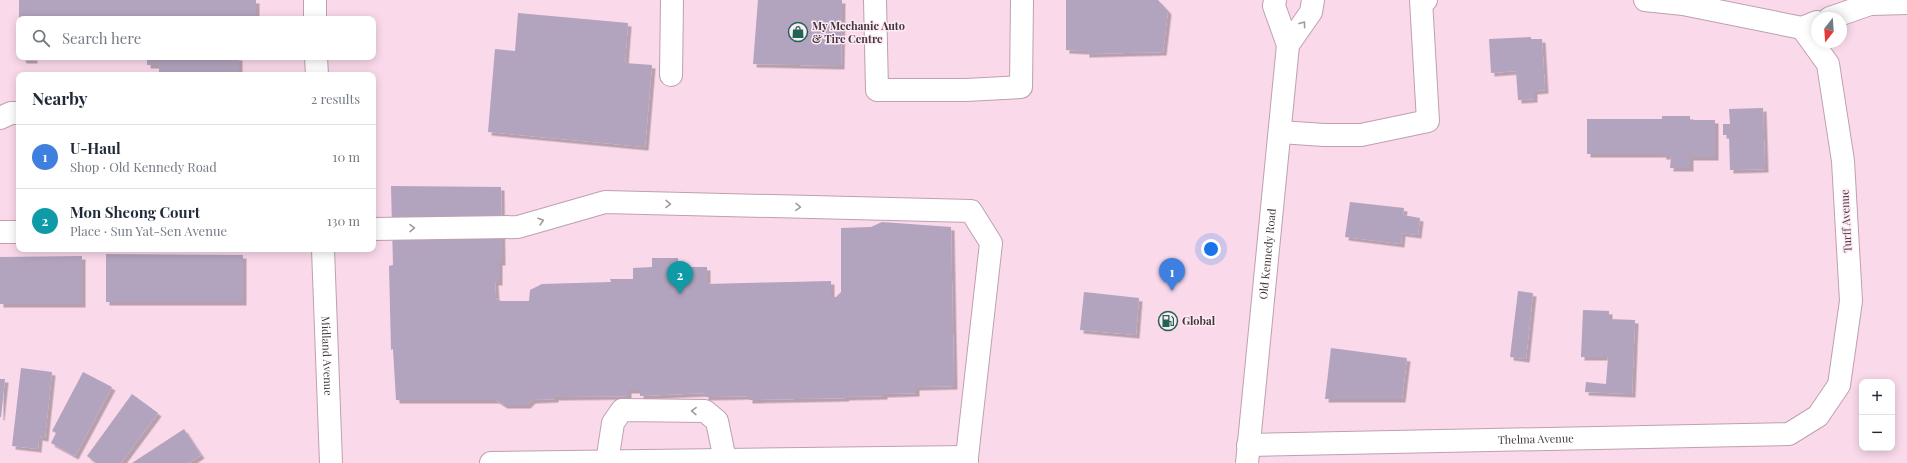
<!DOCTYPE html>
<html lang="en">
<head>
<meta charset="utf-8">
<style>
  :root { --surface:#fff; --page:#f2f2f3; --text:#1f2937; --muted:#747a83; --line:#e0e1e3; --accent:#7c3aed }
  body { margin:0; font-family:"Playfair Display",serif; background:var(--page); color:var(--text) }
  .controls { position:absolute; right:12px; bottom:12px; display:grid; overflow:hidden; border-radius:8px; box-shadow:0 2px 10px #0003 }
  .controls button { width:36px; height:36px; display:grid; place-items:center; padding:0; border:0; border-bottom:1px solid var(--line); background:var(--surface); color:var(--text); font:20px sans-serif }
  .compass { position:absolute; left:1811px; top:12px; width:36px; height:36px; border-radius:50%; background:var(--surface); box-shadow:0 2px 10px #0003; rotate:197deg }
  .you { position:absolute; left:1211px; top:249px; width:14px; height:14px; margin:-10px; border:3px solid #fff; border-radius:50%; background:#1a73e8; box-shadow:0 0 0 6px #1a73e833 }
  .badge { display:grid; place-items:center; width:26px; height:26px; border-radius:50%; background:var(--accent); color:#fff; font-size:13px; font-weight:700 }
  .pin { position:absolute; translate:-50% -33px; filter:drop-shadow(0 1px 2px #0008) }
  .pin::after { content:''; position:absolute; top:21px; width:14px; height:12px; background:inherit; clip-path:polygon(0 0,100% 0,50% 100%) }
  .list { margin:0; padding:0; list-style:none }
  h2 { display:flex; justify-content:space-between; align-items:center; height:52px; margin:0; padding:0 16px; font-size:17px }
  h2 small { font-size:13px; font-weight:400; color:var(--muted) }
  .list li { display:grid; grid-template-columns:26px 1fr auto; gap:12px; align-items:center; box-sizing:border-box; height:64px; padding:0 16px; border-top:1px solid var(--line) }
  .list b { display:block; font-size:15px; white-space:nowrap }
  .list p { margin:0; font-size:13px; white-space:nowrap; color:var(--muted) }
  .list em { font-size:13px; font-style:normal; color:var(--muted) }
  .icon { flex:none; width:22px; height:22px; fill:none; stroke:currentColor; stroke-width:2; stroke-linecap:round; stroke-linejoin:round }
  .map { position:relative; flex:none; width:1907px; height:463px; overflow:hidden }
  .search { position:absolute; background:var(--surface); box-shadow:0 2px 10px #0003; left:16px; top:16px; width:360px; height:44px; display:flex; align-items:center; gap:10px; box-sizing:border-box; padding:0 14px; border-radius:8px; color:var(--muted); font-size:15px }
  .panel { position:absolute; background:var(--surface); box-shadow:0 2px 10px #0003; left:16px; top:72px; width:360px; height:180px; border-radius:8px }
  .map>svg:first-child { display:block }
  .building { fill:#b2a3be; filter:url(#shadow) }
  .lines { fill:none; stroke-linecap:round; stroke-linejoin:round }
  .minor-casing { stroke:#bea0b0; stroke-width:24 }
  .minor { stroke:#fff; stroke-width:22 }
  .oneway { stroke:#a19b9e }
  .labels { text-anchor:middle; stroke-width:3; stroke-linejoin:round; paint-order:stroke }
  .poi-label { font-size:11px; font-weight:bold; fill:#43373d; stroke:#feeaf4; text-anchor:start }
  .street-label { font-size:11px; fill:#43373d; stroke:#feeaf4 }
</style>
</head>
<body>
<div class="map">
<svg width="1907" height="463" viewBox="0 0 1907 463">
  <defs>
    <filter id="shadow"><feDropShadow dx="3.5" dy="3.5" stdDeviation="0" flood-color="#0004"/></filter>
  </defs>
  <rect width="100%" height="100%" fill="#f9d9ea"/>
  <g class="building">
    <rect x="19" y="0" width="237" height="19"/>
    <path d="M758,0H842L841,66L753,64Z"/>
    <path d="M1066,0H1158L1168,11L1163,52L1086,54V51L1066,50Z"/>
    <path d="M518,13L628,23L625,63L652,65L645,147L488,132L495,49L515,51Z"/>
    <path d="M1531,37V39H1542L1545,90L1534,91V99L1518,100L1516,71L1491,73L1489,39Z"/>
    <path d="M22,57H34V60H23Z"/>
    <path d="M147,57H239V75H159V65H147Z"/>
    <path d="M1763,108L1765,169L1730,170L1729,135H1723V124H1730L1729,109Z"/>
    <path d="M1662,116H1690V120H1715V157H1690V168H1670L1671,156H1663V154H1587V119H1662Z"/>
    <path d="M391,186L501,187L502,262H499V282H495L496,298L501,301H529L530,290L542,284L611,282L610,279H633V268L652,267V258H678V267H707V284L831,281V297H836L841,292V228L871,227L882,222L951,227L954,386L916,387V393L884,394V396L845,397L846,398L749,400V396L705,397V393L640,396V390H628V396L555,397V399L532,400L527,405H504L496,400H396L393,349L391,350L389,266L393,265Z"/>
    <path d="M1350,202L1404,208L1403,215L1420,218L1418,235L1402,233L1401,244L1345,237Z"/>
    <path d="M106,254L243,255V302H106Z"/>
    <path d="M82,256V304H0V257Z"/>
    <path d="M1518,291L1533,293L1526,359L1510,357Z"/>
    <path d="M1084,292L1139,298L1136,335L1080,330Z"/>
    <path d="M1583,310L1609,311V319L1635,320L1632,394L1585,392L1586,382L1606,384L1608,357H1581Z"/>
    <path d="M1331,348L1407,358L1402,399H1325Z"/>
    <path d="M21,368L52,372L45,438L39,437L38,449L12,446Z"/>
    <path d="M83,372L112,387L75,456L51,443L56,433L52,431Z"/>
    <path d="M0,379H5L1,417H0Z"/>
    <path d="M132,394L158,413L121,463H96L87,456Z"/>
    <path d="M184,429L201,455L189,463H132Z"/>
  </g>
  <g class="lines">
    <g class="minor-casing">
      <g id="minor">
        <path d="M315,0V19"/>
        <path d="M875,0L877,90H966L1021,87L1022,0"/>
        <path d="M1645,0L1683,4L1802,28L1817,22"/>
        <path d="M1830,18L1870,4L1907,3"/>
        <path d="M1288,45L1311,12L1313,0"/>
        <path d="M316,57L317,75"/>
        <path d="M671,75L672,0"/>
        <path d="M0,118L11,113H19"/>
        <path d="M1280,132L1324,135H1361L1428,121L1421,0H1426"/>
        <path d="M373,229L518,227L605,202L971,211L991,243L967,457"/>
        <path d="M0,232H19"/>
        <path id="s1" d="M323,249L331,463"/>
        <path id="s2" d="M1248,445L1789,434L1818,416L1839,385L1851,301L1843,161L1828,64L1802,28"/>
        <path d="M607,462L613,423L622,410L705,411L717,421L725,460"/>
        <path d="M491,463L967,457V463"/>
        <path id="s3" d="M1247,463L1288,45L1274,6L1275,0"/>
      </g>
    </g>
    <use href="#minor" class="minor"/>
  </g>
  <defs><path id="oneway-chevron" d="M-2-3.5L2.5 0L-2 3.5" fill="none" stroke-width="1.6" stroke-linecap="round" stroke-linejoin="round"/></defs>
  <g class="oneway">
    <use href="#oneway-chevron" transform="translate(1303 24) rotate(-54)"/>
    <use href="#oneway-chevron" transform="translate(668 204) rotate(1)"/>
    <use href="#oneway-chevron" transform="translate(798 207) rotate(1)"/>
    <use href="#oneway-chevron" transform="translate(541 221) rotate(-16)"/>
    <use href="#oneway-chevron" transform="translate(412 228) rotate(-1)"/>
    <use href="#oneway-chevron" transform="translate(694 411) rotate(-179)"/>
  </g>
  <defs>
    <g id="shop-ring" transform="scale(1)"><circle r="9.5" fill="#feeaf4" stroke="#226453" stroke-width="1.5"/><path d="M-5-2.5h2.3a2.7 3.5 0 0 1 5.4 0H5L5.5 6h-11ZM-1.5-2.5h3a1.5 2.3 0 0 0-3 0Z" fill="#226453"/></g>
    <g id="fuel-ring" transform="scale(1)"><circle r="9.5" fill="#feeaf4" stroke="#226453" stroke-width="1.5"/><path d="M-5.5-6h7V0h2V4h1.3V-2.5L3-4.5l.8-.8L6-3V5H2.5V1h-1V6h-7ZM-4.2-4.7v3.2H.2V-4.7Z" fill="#226453"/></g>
  </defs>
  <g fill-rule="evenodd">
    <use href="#shop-ring" x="798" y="32"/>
    <use href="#fuel-ring" x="1168" y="321"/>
  </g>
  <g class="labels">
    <g class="poi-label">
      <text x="812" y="30">My Mechanic Auto<tspan x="812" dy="13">&amp; Tire Centre</tspan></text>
      <text x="1182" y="325">Global</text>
    </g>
    <g class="street-label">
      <text transform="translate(1846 221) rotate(-93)" y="4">Turff Avenue</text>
      <text dy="4" stroke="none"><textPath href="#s3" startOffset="210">Old Kennedy Road</textPath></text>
      <text dy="4" stroke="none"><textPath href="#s1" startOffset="107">Midland Avenue</textPath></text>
      <text dy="4" stroke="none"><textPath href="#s2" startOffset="288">Thelma Avenue</textPath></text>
    </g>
  </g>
</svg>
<div class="controls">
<button>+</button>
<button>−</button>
</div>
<svg class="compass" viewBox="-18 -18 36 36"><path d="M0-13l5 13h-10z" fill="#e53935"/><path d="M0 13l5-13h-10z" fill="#747a83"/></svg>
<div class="you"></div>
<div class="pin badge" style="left:1172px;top:291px;background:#3f7fe0">1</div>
<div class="pin badge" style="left:680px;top:294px;background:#0f9aa8">2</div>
<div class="search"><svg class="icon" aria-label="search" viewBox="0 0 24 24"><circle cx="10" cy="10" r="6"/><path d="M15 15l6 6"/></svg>Search here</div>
<section class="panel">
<h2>Nearby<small>2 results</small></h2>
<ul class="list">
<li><span class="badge" style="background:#3f7fe0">1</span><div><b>U-Haul</b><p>Shop · Old Kennedy Road</p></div><em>10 m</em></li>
<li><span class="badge" style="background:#0f9aa8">2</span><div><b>Mon Sheong Court</b><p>Place · Sun Yat-Sen Avenue</p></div><em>130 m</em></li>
</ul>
</section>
</div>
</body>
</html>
